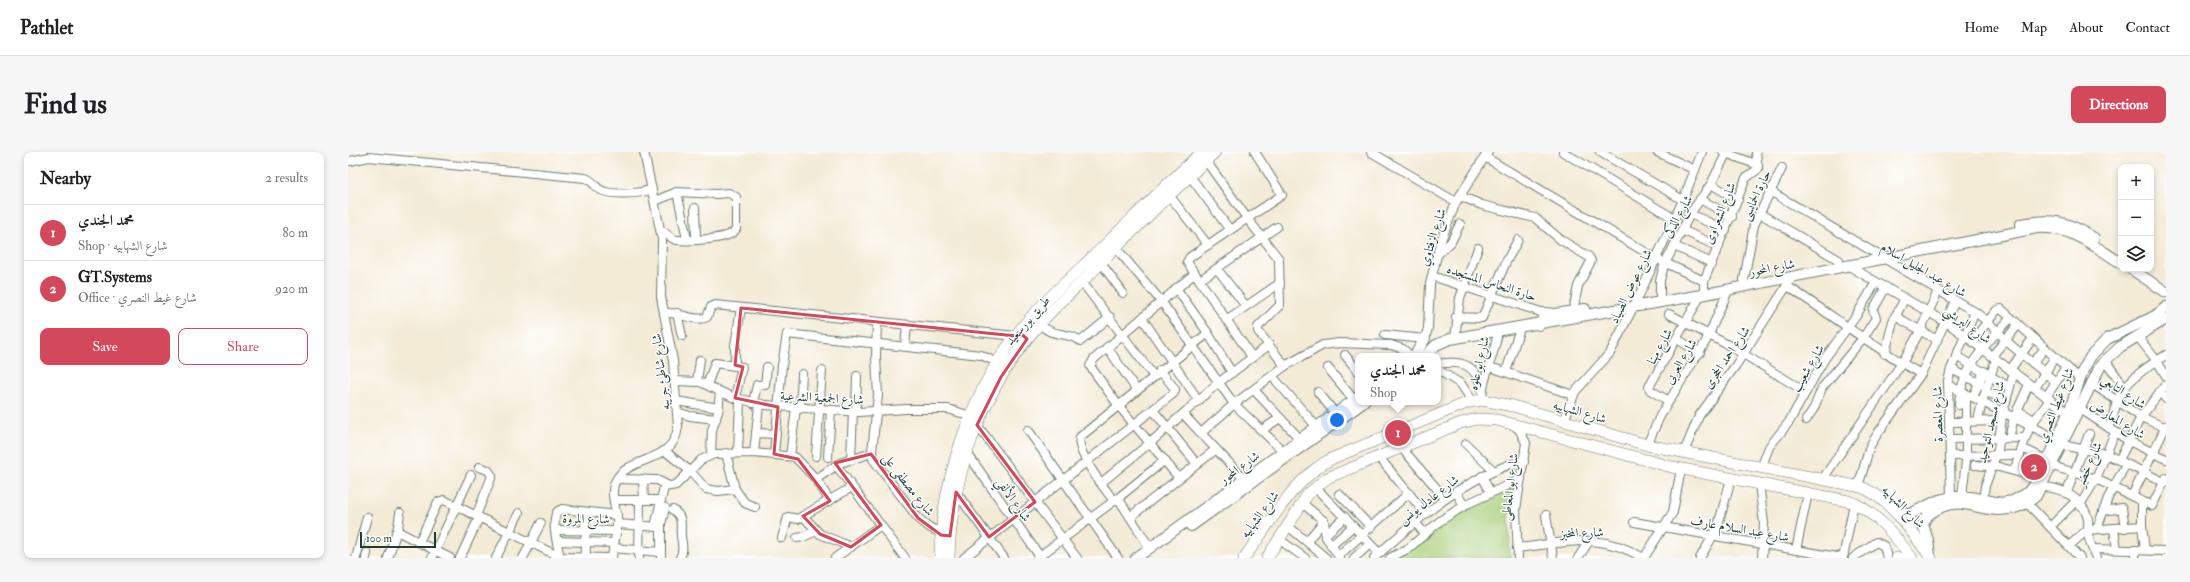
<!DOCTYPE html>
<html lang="en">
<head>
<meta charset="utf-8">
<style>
  :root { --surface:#fff; --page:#f6f6f6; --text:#202124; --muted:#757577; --line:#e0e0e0; --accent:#d1495b }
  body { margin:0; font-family:"IM FELL Double Pica",Amiri,serif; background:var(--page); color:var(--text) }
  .controls { position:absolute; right:12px; top:12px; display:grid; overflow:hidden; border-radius:8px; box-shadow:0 2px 6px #0003 }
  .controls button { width:36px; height:36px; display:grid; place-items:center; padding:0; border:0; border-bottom:1px solid var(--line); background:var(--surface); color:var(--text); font:20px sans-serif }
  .scale { position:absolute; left:12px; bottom:10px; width:76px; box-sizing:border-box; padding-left:4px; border:2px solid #1f3d34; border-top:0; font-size:11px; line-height:14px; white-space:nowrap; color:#1f3d34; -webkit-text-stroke:3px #fff; paint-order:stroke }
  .you { position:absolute; left:989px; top:268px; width:14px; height:14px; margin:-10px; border:3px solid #fff; border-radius:50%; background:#1a73e8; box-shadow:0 0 0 6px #1a73e833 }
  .badge { display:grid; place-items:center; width:26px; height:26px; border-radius:50%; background:var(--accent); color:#fff; font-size:13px; font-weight:700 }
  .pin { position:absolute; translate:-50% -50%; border:2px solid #fff; box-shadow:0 1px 4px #0006 }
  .popup { position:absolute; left:1007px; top:201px; width:86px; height:52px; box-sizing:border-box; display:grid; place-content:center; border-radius:8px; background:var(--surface); filter:drop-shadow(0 1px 3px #0005); font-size:13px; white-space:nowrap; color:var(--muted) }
  .popup b { font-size:15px; color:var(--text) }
  .popup::after { content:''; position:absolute; left:50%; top:100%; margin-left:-8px; border:8px solid transparent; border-top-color:var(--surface) }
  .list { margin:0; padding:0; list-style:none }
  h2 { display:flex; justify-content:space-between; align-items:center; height:52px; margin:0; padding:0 16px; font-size:17px }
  h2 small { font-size:13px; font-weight:400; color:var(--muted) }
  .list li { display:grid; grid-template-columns:26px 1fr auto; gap:12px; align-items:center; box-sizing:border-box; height:56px; padding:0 16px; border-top:1px solid var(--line) }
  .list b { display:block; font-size:15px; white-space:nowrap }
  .list p { margin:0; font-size:13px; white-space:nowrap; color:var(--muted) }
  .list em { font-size:13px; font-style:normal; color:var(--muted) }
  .actions { display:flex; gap:8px; padding:12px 16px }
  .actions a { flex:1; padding:9px 0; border:1px solid var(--accent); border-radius:8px; text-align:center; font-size:14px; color:var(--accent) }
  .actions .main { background:var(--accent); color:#fff }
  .icon { flex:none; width:22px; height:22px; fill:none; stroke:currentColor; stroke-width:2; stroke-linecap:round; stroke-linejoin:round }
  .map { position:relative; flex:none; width:1818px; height:406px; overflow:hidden; border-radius:8px }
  header { display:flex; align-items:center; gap:24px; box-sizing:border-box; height:56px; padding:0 20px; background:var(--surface); border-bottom:1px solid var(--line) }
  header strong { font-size:19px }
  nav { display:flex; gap:22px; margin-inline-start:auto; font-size:14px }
  .intro { display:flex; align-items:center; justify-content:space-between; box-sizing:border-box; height:96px; padding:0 24px }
  h1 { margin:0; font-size:28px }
  .button { padding:10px 18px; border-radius:8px; background:var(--accent); color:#fff; font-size:14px; font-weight:700 }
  main { display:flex; gap:24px; padding:0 24px }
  aside { flex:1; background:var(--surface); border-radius:8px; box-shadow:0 2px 6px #0003 }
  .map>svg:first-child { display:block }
  .green { fill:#a7ce78; stroke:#638656 }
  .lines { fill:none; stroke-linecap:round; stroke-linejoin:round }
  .minor-casing { stroke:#697a6d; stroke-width:10 }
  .major-casing { stroke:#697a6d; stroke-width:12 }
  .highway-casing { stroke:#697a6d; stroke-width:12 }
  .minor { stroke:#fff; stroke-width:8 }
  .major { stroke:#fff; stroke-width:10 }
  .highway { stroke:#fff; stroke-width:11 }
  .marked { fill:none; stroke:#d1495b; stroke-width:3; stroke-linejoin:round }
  .labels { text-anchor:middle; stroke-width:3; stroke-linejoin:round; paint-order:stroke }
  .street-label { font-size:13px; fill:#1f3d34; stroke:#fff }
</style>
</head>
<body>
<header>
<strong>Pathlet</strong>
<nav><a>Home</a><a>Map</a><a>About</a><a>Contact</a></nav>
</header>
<div class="intro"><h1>Find us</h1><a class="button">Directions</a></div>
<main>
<aside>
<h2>Nearby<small>2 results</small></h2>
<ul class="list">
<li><span class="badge">1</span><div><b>محمد الجندي</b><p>Shop · شارع الشهابيه</p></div><em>80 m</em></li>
<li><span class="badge">2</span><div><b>GT.Systems</b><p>Office · شارع غيط النصري</p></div><em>920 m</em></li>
</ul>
<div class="actions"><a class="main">Save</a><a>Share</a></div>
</aside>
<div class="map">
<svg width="1818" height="406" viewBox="0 0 1818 406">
  <rect width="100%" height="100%" fill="#fff"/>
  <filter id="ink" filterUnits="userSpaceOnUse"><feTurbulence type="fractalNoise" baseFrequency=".025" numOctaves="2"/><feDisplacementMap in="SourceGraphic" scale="8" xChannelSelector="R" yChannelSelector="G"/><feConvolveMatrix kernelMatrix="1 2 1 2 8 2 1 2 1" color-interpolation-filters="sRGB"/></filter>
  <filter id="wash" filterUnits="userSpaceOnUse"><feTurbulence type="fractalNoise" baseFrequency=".012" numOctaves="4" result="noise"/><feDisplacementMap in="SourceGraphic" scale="16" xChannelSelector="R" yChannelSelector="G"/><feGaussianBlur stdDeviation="0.9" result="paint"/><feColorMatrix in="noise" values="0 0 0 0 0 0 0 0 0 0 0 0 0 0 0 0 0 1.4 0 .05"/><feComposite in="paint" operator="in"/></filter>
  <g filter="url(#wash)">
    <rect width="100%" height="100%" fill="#f3ebd6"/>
    <path class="green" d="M1165,332L1166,335L1161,367L1162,406H1045L1091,371Z"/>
  </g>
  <g filter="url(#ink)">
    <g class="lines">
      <g class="minor-casing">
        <g id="minor">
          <path d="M1023,0L1108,50"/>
          <path d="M1215,0L1327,67"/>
          <path d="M1252,0L1335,48"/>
          <path d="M1309,0L1347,18"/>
          <path d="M1375,0L1410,13"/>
          <path d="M1137,5L1309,107L1356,129"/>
          <path d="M2,9L21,5L237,26C245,28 245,33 251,37C261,44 293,42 304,37"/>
          <path d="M858,9L899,66L931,107L932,153L910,175V179L937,214"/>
          <path d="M842,24L882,78"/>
          <path d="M1363,32L1390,48"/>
          <path d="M1422,39L1627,160L1639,169L1664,194L1708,230"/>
          <path d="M329,40L339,87"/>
          <path d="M821,43L860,93"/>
          <path d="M1112,44L1134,53L1187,66L1213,88L1241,105L1243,109L1230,134L1225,159"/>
          <path d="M1352,47L1384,65"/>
          <path d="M307,49L329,40L368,42L381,41L388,45V77C384,88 340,89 329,88C323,88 319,80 313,79"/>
          <path d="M347,56L348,87"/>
          <path d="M1411,61L1491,108"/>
          <path d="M1342,62L1378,78"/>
          <path d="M1334,78L1371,95"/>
          <path d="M1326,94L1364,111"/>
          <path d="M768,96L813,149L886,252L935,299"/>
          <path d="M1088,104L1103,90L1112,72"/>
          <path d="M753,111L775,141"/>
          <path d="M1499,113L1601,172L1720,261"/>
          <path d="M869,117L898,154"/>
          <path d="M1084,124L1196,161"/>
          <path d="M852,128L929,75"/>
          <path d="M1396,128L1406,73L1434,16"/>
          <path d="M734,130L805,223"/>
          <path d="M1439,134C1484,163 1526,196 1573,222"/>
          <path d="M828,136L860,181L884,221"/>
          <path d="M1356,136V129L1398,26L1410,17L1408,0"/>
          <path d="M1312,144V128L1316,114L1342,62L1363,32L1379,0"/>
          <path d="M316,161C329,159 349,171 359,165L363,155L367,153L668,184"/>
          <path d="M329,161L334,184"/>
          <path d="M1321,162L1382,194L1458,240"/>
          <path d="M1547,164L1589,188"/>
          <path d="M1108,165L1134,166L1158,110L1170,88"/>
          <path d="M794,166L851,249"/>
          <path d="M878,168L932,131"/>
          <path d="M529,170L528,205L530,243L524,299L525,307L570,366L581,375L593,381"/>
          <path d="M691,171C706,187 716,178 733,189L762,165"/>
          <path d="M1037,183L1077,187L1080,176L1082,132L1092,91L1108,50L1140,0"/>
          <path d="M1790,185L1809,209L1818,224"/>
          <path d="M1107,186L1112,146L1130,96"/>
          <path d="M1329,187L1352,201"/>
          <path d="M1624,189L1649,158L1653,157L1732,227"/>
          <path d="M557,194L559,173"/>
          <path d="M759,195L788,237"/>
          <path d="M1537,202L1545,169L1557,146"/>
          <path d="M997,203L1010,219"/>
          <path d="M1608,204L1661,235"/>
          <path d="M1644,204L1670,173"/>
          <path d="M904,205L839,110L842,105L934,43L907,0"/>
          <path d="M1757,208L1777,236"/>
          <path d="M1685,211L1697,196"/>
          <path d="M1090,212C1113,208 1128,212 1134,237"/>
          <path d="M387,213V193L393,156"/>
          <path d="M1142,215L1225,243"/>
          <path d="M980,216L1006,248"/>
          <path d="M1603,217L1639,235"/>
          <path d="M1090,218L1113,232L1124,249"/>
          <path d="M1662,218L1685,186"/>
          <path d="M1158,220L1172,176"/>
          <path d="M924,224L969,275"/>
          <path d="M327,229L352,230L384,245L417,253L511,260L558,257H600L623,264"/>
          <path d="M349,229L352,208"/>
          <path d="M1743,231L1793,265L1818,276"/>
          <path d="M359,233L367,211L394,215L387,246"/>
          <path d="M1600,233L1709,287"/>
          <path d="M1687,236L1707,205"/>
          <path d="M906,238L952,287"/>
          <path d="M1812,239L1818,247"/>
          <path d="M970,240L987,261"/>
          <path d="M1637,240L1658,247"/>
          <path d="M1625,245L1636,219"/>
          <path d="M1698,245L1718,215"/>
          <path d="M1134,248C1134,225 1147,203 1150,179"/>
          <path d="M328,249L371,256"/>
          <path d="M1321,249L1302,238L1301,235L1353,143"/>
          <path d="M405,251L409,233H417L419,215"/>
          <path d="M1611,253C1612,218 1639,190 1663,166"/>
          <path d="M1731,256L1781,289L1818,307"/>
          <path d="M452,257L454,222"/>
          <path d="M805,258L849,312"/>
          <path d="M1669,258L1686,268"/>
          <path d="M329,260L342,264L368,267"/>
          <path d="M508,260L509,224"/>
          <path d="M836,263L896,327"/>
          <path d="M1458,268L1466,256L1474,236L1515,186L1528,166L1525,158L1538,135"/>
          <path d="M1216,269L1227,240L1262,201L1289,148L1335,48L1354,0"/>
          <path d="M1630,269L1634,250L1648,207"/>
          <path d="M1601,270L1653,269"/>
          <path d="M1165,272L1172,279L1178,291L1168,358L1170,406"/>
          <path d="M629,273L729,406"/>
          <path d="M1761,276C1765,265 1767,253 1772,243C1781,226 1802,213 1818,203"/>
          <path d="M680,278L770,406"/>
          <path d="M914,278L932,266"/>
          <path d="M408,281L428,282"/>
          <path d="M852,282L886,252L937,214L975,193L991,191L1043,193L1055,197L1063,204"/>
          <path d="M1661,286L1666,266L1681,232"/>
          <path d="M1601,287L1677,286"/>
          <path d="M1118,292L1146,319"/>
          <path d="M1299,293L1313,262L1358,189L1381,137"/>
          <path d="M1714,293L1758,302L1818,331"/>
          <path d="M1053,295L1097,346"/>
          <path d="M1674,296L1699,308"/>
          <path d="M317,299L342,319L358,337L370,339L387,337L397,351L407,355"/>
          <path d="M1336,300L1351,264L1388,213L1445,124"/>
          <path d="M378,301L387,337"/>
          <path d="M390,301L392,248"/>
          <path d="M406,301L411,253"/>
          <path d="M619,301L693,406"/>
          <path d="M426,302L434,213L439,182L633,203L650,211"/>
          <path d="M363,303L364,278L370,260L372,240"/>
          <path d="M442,304L448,256"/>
          <path d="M468,304L474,219"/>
          <path d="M1030,304L1077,361"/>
          <path d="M1602,304L1672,303"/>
          <path d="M480,305L483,258"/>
          <path d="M503,308L505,259"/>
          <path d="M1771,308L1793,265L1818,232"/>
          <path d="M488,313L557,406"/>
          <path d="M1627,313L1651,315L1691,326"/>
          <path d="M1704,314L1748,327L1804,354L1818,326"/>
          <path d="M1413,316L1421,295L1441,270L1477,206L1508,164L1528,130"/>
          <path d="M1666,319L1682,274L1702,248"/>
          <path d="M1134,324L1142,340"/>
          <path d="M831,326L770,253L742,214L746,207L847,121"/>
          <path d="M269,327L309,328L319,333"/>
          <path d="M295,327L296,348"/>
          <path d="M468,327L492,311L524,301"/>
          <path d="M1474,328L1554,211L1572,179L1590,139"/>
          <path d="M753,331L802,291L870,231L921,193"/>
          <path d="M1411,332L1416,371L1414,406"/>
          <path d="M967,335L1031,401"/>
          <path d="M1510,335L1522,294L1530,281L1573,222L1607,149"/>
          <path d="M1694,335C1713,335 1735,346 1740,367C1741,372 1739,377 1740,382C1741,390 1745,398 1748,406"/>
          <path d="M1108,339L1116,354"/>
          <path d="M608,340L656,406"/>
          <path d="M1719,340L1741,282"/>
          <path d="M991,342L1023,375"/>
          <path d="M1614,344L1618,309V242"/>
          <path d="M1784,344L1818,274"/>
          <path d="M1603,345L1600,229L1603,217L1627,160"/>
          <path d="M770,346L802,396"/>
          <path d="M266,348H312"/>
          <path d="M1635,348L1637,334L1650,298L1654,264L1666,220"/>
          <path d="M766,349C757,337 727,300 732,285L860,181"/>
          <path d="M1794,350V374L1797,398"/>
          <path d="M954,351L976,369L978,385L992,406"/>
          <path d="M1679,351L1732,406"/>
          <path d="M1732,353L1748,327L1767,280"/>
          <path d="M325,358C336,365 332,373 333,384C334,393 336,398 332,406"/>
          <path d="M1755,359L1774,356L1777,376"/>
          <path d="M237,361L238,406"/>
          <path d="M1198,363L1205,406"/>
          <path d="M128,364L144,324L140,318L131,315"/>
          <path d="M455,364L472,382L503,395"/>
          <path d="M782,365L867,298"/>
          <path d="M1067,370L1077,382"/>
          <path d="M1286,370L1495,406L1506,351"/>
          <path d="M269,372L312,375"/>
          <path d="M940,374L978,406"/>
          <path d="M307,375L316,335L328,333L353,308L366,302L406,301L447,305L468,327L482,349"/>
          <path d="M1702,375L1728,349"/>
          <path d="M1749,377L1760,346L1778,312"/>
          <path d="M1766,377L1769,397"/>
          <path d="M207,378L269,379"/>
          <path d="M49,379L102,406"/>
          <path d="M977,383L997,365"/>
          <path d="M434,386L440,365L450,367L455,364L504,335"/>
          <path d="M449,386L455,385L468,379"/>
          <path d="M932,388L957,406"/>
          <path d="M209,389L266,391"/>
          <path d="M959,389L976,369"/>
          <path d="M71,390L90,350L96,348L212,405L261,406"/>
          <path d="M983,394L1005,374"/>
          <path d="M1721,394L1739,378L1794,374"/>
          <path d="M265,396L313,400"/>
          <path d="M1169,396C1217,391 1252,379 1295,406"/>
          <path d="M1745,397L1818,399"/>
          <path d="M1448,398L1460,341"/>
          <path d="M1787,398V406"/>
          <path d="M990,404L1061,341"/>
          <path d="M8,406L19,365"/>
          <path d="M18,406L19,401"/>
          <path d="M40,406L50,375L52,361"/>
          <path d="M84,406L123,323"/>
          <path d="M112,406L131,366"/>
          <path d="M148,406L171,361"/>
          <path d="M175,406L193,371"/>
          <path d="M212,406C210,395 202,367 210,359L214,357L269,363"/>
          <path d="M264,406C265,393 270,380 269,367C268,354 261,340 268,328C282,303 326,312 330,275L325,209L313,145L314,87L296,0"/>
          <path d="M291,406L292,348"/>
          <path d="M313,406V372L317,356"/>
          <path d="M487,406L533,373"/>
          <path d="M616,406L826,241L827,237L812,218"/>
          <path d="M689,406L770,346L817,308"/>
          <path d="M1006,406L1022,392"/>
          <path d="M1026,406C1062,374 1097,342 1142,321C1153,316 1164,310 1176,310"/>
          <path d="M1042,406L1061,396L1092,369L1119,352L1173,327"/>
          <path d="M1230,406L1241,389"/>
          <path d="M1296,406L1325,360L1333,317"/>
          <path d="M1352,406L1369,377L1383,327"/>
          <path d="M1505,406L1528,390L1536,394L1539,406"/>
        </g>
      </g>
      <g class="major-casing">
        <g id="major">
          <path d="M1673,72C1705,66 1719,69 1746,86"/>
          <path d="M1783,117L1818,140"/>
          <path d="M1191,173L1195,167L1196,161L1208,162L1237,157"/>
          <path d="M1066,204L1077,187"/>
          <path d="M1077,204L1088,193L1102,187L1353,143L1689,76C1721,73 1746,94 1773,111"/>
          <path d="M1543,355L1560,363L1591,348L1603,345H1622L1653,351L1665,349L1680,340L1691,326L1722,257L1735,218L1743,204L1759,187L1807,164L1818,155"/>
          <path d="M843,374L1016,250"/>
          <path d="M1582,404L1580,388L1575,373C1576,366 1581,362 1586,359C1610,343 1627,358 1651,358C1665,358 1678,353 1688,344L1753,213L1772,195L1818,167"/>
          <path d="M788,406L1010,245"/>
        </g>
      </g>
      <g class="highway-casing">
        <g id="highway">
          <path d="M592,406C593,327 625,234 676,173C700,145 729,120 756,94C788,63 821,30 854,0"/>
          <path d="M601,406C603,323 634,239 688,176C705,156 725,139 744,120C784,79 825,39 867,0"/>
          <path d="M896,406C922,372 946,325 985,306L1121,250L1134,248L1165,254L1299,293L1513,335C1541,346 1566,382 1583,406"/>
          <path d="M919,406L960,342L979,326L1113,271L1129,267L1149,268L1324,315L1500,349C1527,358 1547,384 1564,406"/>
          <path d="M1549,406H1552"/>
        </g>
      </g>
      <use href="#minor" class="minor"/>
      <use href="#major" class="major"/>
      <use href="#highway" class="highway"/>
    </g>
  </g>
  <path class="marked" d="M393,156L668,184L671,180L679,187L653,225L629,273L687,350L641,385L608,340L602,384L593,383L570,366L523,302L487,311L533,373L503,395L472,382L455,364L482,349L450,307L426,302L430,255L387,246L395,215L387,213Z"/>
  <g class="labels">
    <g class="street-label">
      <text transform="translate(1407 43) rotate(-65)" y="5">حارة الحمايسى</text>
      <text transform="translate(1371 61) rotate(-68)" y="5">شارع الشعراوى</text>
      <text transform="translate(1329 64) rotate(-60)" y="5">شارع الذكى</text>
      <text transform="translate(1084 85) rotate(-72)" y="5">شارع الزفتاوي</text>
      <text transform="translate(1424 115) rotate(-11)" y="5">شارع المحور</text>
      <text transform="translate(1576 117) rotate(30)" y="5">شارع عبد الجليل اسلام</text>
      <text transform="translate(1144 130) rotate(18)" y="5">حارة النحاس المستجده</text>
      <text transform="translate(1282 134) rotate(-64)" y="5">شارع عوض الصياد</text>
      <text transform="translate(679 168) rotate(-49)" y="5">طريق بورسعيد</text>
      <text transform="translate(1620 172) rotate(36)" y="5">شارع البريشي</text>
      <text transform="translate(1311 194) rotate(-61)" y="5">شارع مهنا</text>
      <text transform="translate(1378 205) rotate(-56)" y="5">شارع احمد الحجرى</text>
      <text transform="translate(1332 209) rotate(-59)" y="5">شارع العربى</text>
      <text transform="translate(1130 211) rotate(-77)" y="5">شارع ابو علوه</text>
      <text transform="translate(1459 216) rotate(-60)" y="5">شارع شعيب</text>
      <text transform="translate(312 220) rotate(-97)" y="5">شارع شاطئ جريبه</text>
      <text transform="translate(1776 239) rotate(34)" y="5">شارع التابعي</text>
      <text transform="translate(474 245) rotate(3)" y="5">شارع الجمعية الشرعية</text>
      <text transform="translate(1707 253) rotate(-69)" y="5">شارع غيط النصري</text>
      <text transform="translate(1232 259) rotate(16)" y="5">شارع الشهابيه</text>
      <text transform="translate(1589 262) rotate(-91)" y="5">شارع المعصرة</text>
      <text transform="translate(1770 267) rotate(32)" y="5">شارع المعارض</text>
      <text transform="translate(1642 270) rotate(-77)" y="5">شارع مسجد التوحيد</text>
      <text transform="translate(1740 312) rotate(-66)" y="5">شارع خضر</text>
      <text transform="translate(891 315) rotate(-36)" y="5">شارع المحور</text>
      <text transform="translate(561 332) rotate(52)" y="5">شارع مصطفى على</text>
      <text transform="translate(1161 335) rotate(-83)" y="5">شارع ابو المعاطى</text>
      <text transform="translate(666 347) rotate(55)" y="5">شارع الألفي</text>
      <text transform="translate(1080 347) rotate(-37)" y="5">شارع عادل يونس</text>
      <text transform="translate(1556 354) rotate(45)" y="5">شارع الشهابيه</text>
      <text transform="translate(911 362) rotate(-53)" y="5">شارع الشهابيه</text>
      <text transform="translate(238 366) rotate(1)" y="5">شارع المروة</text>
      <text transform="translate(1392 376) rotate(10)" y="5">شارع عبد السلام عارف</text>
      <text transform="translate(1234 380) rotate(-2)" y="5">شارع المخبز</text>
    </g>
  </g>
</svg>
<div class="controls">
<button>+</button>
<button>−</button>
<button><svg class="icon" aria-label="layers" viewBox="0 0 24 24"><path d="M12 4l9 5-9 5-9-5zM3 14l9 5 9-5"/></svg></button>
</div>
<div class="scale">100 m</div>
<div class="you"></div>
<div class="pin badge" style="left:1050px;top:281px">1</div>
<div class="popup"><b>محمد الجندي</b>Shop</div>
<div class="pin badge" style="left:1686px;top:315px">2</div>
</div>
</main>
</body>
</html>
